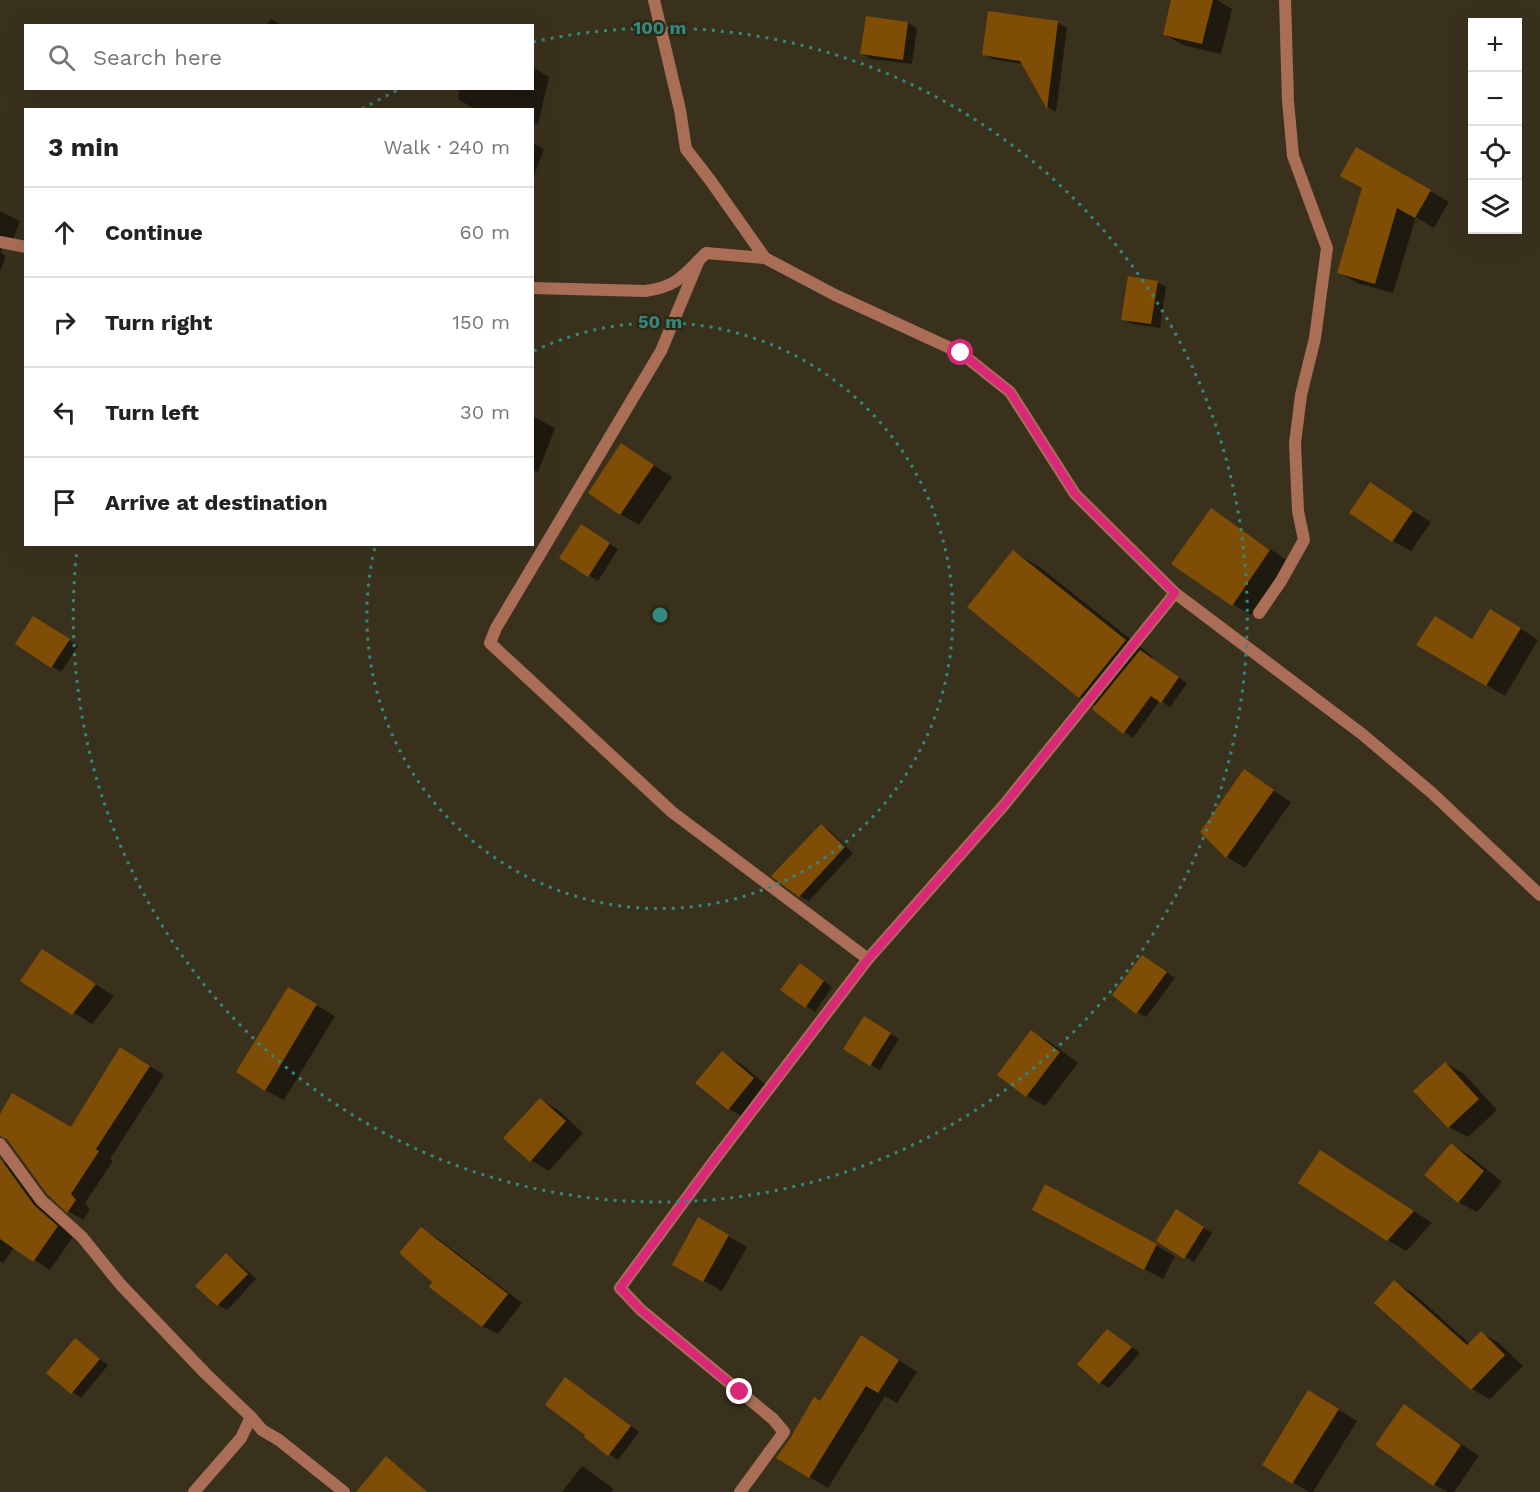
<!DOCTYPE html>
<html lang="en">
<head>
<meta charset="utf-8">
<style>
  :root { --surface:#fff; --page:#f2f2f2; --text:#222; --muted:#767676; --line:#e0e0e0 }
  body { margin:0; font-family:"Work Sans",sans-serif; background:var(--page); color:var(--text) }
  .controls { position:absolute; right:18px; top:18px; display:grid; overflow:hidden; border-radius:0px; box-shadow:0 6px 24px #0002 }
  .controls button { width:54px; height:54px; display:grid; place-items:center; padding:0; border:0; border-bottom:2px solid var(--line); background:var(--surface); color:var(--text); font:30px sans-serif }
  .stop { position:absolute; width:18px; height:18px; margin:-14px; border:4px solid #db2777; border-radius:50%; background:#fff }
  .stop.end { background:#db2777; border-color:#fff; box-shadow:0 2px 6px #0008 }
  .list { margin:0; padding:0; list-style:none }
  h2 { display:flex; justify-content:space-between; align-items:center; height:78px; margin:0; padding:0 24px; font-size:26px }
  h2 small { font-size:20px; font-weight:400; color:var(--muted) }
  .list li { display:grid; grid-template-columns:39px 1fr auto; gap:18px; align-items:center; box-sizing:border-box; height:90px; padding:0 24px; border-top:2px solid var(--line) }
  .list b { display:block; font-size:22px; white-space:nowrap }
  .list em { font-size:20px; font-style:normal; color:var(--muted) }
  .icon { flex:none; width:33px; height:33px; fill:none; stroke:currentColor; stroke-width:2; stroke-linecap:round; stroke-linejoin:round }
  .map { position:relative; flex:none; width:1540px; height:1492px; overflow:hidden }
  .search { position:absolute; background:var(--surface); box-shadow:0 6px 24px #0002; left:24px; top:24px; width:510px; height:66px; display:flex; align-items:center; gap:15px; box-sizing:border-box; padding:0 21px; border-radius:0px; color:var(--muted); font-size:22px }
  .panel { position:absolute; background:var(--surface); box-shadow:0 6px 24px #0002; left:24px; top:108px; width:510px; height:438px; border-radius:0px }
  .map>svg:first-child { display:block }
  .shadow { fill:#0007 }
  .building { fill:#7f4d05 }
  .lines { fill:none; stroke-linecap:round; stroke-linejoin:round }
  .street { stroke:#aa6e57; stroke-width:12 }
  .route { stroke:#db2777; stroke-width:8 }
  .ring { fill:none; stroke:#328980; stroke-width:3; stroke-dasharray:3 6 }
  .centre { fill:#328980; stroke:#302713; stroke-width:3 }
  .ring-label { font-size:18px; text-anchor:middle; font-weight:bold; fill:#328980; stroke:#302713; stroke-width:4.5; stroke-linejoin:round; paint-order:stroke }
</style>
</head>
<body>
<div class="map">
<svg width="1540" height="1492" viewBox="0 0 1540 1492">
  <rect width="100%" height="100%" fill="#3a311d"/>
  <g class="shadow">
    <path d="M1173,0H1217L1232,9L1221,54L1183,45L1164,34Z"/>
    <path d="M271,19L280,24L281,26H266Z"/>
    <path d="M908,23L917,28L912,64L871,59L862,54Z"/>
    <path d="M1058,23L1067,28L1056,112L1049,108L1023,64L992,59L984,54Z"/>
    <path d="M532,67L549,77L538,124L532,123V110H476L458,99L460,88H532Z"/>
    <path d="M532,143L544,149L533,178H532Z"/>
    <path d="M1357,149L1449,202L1434,228L1416,217L1393,293L1357,283L1339,272L1364,188Z"/>
    <path d="M0,211L20,221L13,239L1,245V252L6,256L0,272Z"/>
    <path d="M1157,282L1166,287L1160,328L1132,324L1123,319Z"/>
    <path d="M532,416L555,428L538,472L532,470Z"/>
    <path d="M622,445L672,477L639,525L620,514Z"/>
    <path d="M1370,484L1431,522L1411,551L1393,541Z"/>
    <path d="M1211,510L1288,561L1251,615L1232,604Z"/>
    <path d="M590,531L618,549L598,581L561,558Z"/>
    <path d="M1014,552L1041,568L1153,657L1152,659L1187,683L1170,707L1160,700L1133,738L1094,709L1096,706L1080,697L969,607Z"/>
    <path d="M1509,621L1538,640L1505,696L1418,644L1473,640Z"/>
    <path d="M43,623L78,646L61,672L17,644Z"/>
    <path d="M1244,771L1291,802L1245,868L1227,857L1202,832Z"/>
    <path d="M821,826L830,831L853,853L809,901L800,896Z"/>
    <path d="M42,951L114,996L92,1024L22,980Z"/>
    <path d="M1151,962L1175,978L1146,1017L1137,1012Z"/>
    <path d="M809,970L832,987L815,1012L783,990Z"/>
    <path d="M288,989L335,1016L284,1100L265,1090Z"/>
    <path d="M865,1018L899,1039L880,1070L845,1049Z"/>
    <path d="M1031,1032L1050,1042L1078,1063L1045,1106L1027,1096Z"/>
    <path d="M722,1053L741,1064L772,1090L747,1119L729,1109Z"/>
    <path d="M135,1057L164,1075L110,1159L113,1161L85,1203L90,1209L83,1220L68,1211L48,1193L0,1127V1117L71,1129Z"/>
    <path d="M1445,1063L1464,1074L1497,1110L1468,1137L1449,1127Z"/>
    <path d="M540,1099L558,1110L583,1133L549,1171L531,1160Z"/>
    <path d="M1451,1145L1469,1155L1502,1182L1477,1212L1458,1202Z"/>
    <path d="M0,1160L16,1169L73,1237L50,1270L14,1247L3,1263L0,1261Z"/>
    <path d="M1339,1162L1432,1223L1406,1251L1388,1240Z"/>
    <path d="M1046,1186L1175,1256L1163,1279L1052,1221Z"/>
    <path d="M1176,1211L1212,1233L1194,1262L1158,1240Z"/>
    <path d="M699,1219L747,1247L722,1291L674,1264Z"/>
    <path d="M422,1229L437,1238L522,1303L498,1334L482,1326L434,1282Z"/>
    <path d="M226,1255L235,1260L256,1279L227,1310L218,1305Z"/>
    <path d="M1394,1282L1413,1293L1470,1344L1481,1333L1499,1343L1523,1366L1490,1399L1472,1389Z"/>
    <path d="M1116,1336L1140,1353L1109,1388L1100,1383L1080,1364Z"/>
    <path d="M75,1340L108,1365L81,1398L48,1373Z"/>
    <path d="M880,1348L917,1372L897,1403L885,1396L828,1488L778,1458L820,1403Z"/>
    <path d="M574,1384L639,1432L618,1460L609,1454L587,1435Z"/>
    <path d="M1327,1403L1357,1421L1313,1492H1309L1264,1465Z"/>
    <path d="M1404,1406L1479,1456L1454,1492H1447L1434,1484Z"/>
    <path d="M582,1466L614,1489L611,1492H562Z"/>
  </g>
  <g class="building">
    <path d="M1171,0H1213L1202,44L1163,35Z"/>
    <path d="M988,11L1058,21L1047,109L1020,61L982,55Z"/>
    <path d="M866,16L908,22L903,60L860,54Z"/>
    <path d="M1356,147L1431,190L1415,218L1397,208L1375,284L1337,273L1362,188L1340,176Z"/>
    <path d="M1128,276L1158,281L1151,324L1121,320Z"/>
    <path d="M621,443L654,465L620,515L588,493Z"/>
    <path d="M1370,482L1413,511L1392,542L1349,513Z"/>
    <path d="M1211,508L1270,550L1232,606L1171,564Z"/>
    <path d="M581,524L610,543L588,577L559,558Z"/>
    <path d="M1013,550L1126,640L1079,698L967,607Z"/>
    <path d="M1490,609L1521,628L1486,686L1416,645L1435,616L1472,639Z"/>
    <path d="M33,616L70,639L51,668L15,644Z"/>
    <path d="M1140,650L1179,677L1161,703L1151,696L1123,734L1092,709Z"/>
    <path d="M1244,769L1274,790L1226,858L1200,832Z"/>
    <path d="M821,824L845,847L799,897L771,876Z"/>
    <path d="M42,949L96,984L72,1015L20,981Z"/>
    <path d="M1142,955L1167,972L1136,1014L1112,995Z"/>
    <path d="M800,963L824,981L805,1008L780,990Z"/>
    <path d="M288,987L317,1004L265,1091L236,1072Z"/>
    <path d="M864,1016L891,1033L870,1066L843,1049Z"/>
    <path d="M1031,1030L1060,1052L1026,1097L997,1075Z"/>
    <path d="M120,1047L150,1066L96,1149L99,1151L71,1194L76,1200L67,1213L47,1194L7,1139L0,1136V1114L12,1093L71,1127Z"/>
    <path d="M722,1051L754,1078L728,1110L695,1083Z"/>
    <path d="M1445,1062L1479,1099L1448,1128L1413,1091Z"/>
    <path d="M540,1098L566,1121L530,1162L503,1138Z"/>
    <path d="M1451,1143L1484,1171L1458,1203L1424,1175Z"/>
    <path d="M1320,1150L1414,1211L1387,1241L1298,1183Z"/>
    <path d="M0,1158L34,1205L58,1226L33,1262L0,1239Z"/>
    <path d="M1045,1184L1157,1244L1144,1270L1032,1210Z"/>
    <path d="M1176,1209L1204,1227L1184,1259L1156,1241Z"/>
    <path d="M698,1217L729,1235L703,1282L672,1265Z"/>
    <path d="M421,1227L508,1294L482,1327L429,1287L432,1282L399,1253Z"/>
    <path d="M226,1253L248,1274L217,1306L195,1286Z"/>
    <path d="M1394,1280L1467,1345L1481,1331L1505,1355L1471,1390L1374,1303Z"/>
    <path d="M1107,1329L1132,1347L1099,1384L1077,1364Z"/>
    <path d="M861,1335L899,1360L878,1393L866,1386L809,1478L776,1458L791,1437L814,1397L820,1401Z"/>
    <path d="M75,1338L100,1359L71,1394L46,1373Z"/>
    <path d="M565,1377L631,1426L608,1456L584,1437L585,1435L545,1405Z"/>
    <path d="M1308,1390L1339,1409L1292,1484L1262,1465Z"/>
    <path d="M1404,1404L1461,1445L1433,1486L1375,1445Z"/>
    <path d="M386,1456L427,1492H356Z"/>
  </g>
  <g class="lines">
    <g class="street">
      <path d="M654,0L680,110L686,149L710,180L765,258L835,295L961,353L1010,392L1075,494L1175,593L1362,734L1432,793L1540,895"/>
      <path d="M0,242L26,247"/>
      <path d="M699,260L661,351L496,628L490,643L672,812L868,959"/>
      <path d="M532,288L645,291C677,287 684,275 706,253L765,258"/>
      <path d="M1259,613L1281,581L1304,540L1298,511L1295,443L1301,395L1315,338L1327,248L1293,156L1288,101L1285,0"/>
      <path d="M0,1144L41,1200L82,1237L120,1284L205,1373L251,1417L262,1430L279,1440L344,1492"/>
      <path d="M194,1492L241,1438L251,1417"/>
      <path d="M740,1492L784,1432L773,1419L641,1310L620,1288L713,1162L868,959L1004,805L1175,593"/>
    </g>
  </g>
  <g class="lines">
    <path class="route" d="M740,1392L641,1310L620,1288L713,1162L868,959L1004,805L1175,593L1075,494L1010,392L961,353"/>
  </g>
  <g class="ring">
    <path d="M534 351A293 293 0 1 1 375 547"/>
    <path d="M362 109A587 587 0 0 1 398 90M533 42A587 587 0 1 1 77 549"/>
  </g>
  <circle cx="660" cy="615" r="9" class="centre"/>
  <g class="ring-label">
    <text x="660" y="34">100 m</text>
    <text x="660" y="328">50 m</text>
  </g>
</svg>
<div class="controls">
<button>+</button>
<button>−</button>
<button><svg class="icon" aria-label="locate" viewBox="0 0 24 24"><circle cx="12" cy="12" r="6"/><path d="M12 2v4M12 18v4M2 12h4M18 12h4"/></svg></button>
<button><svg class="icon" aria-label="layers" viewBox="0 0 24 24"><path d="M12 4l9 5-9 5-9-5zM3 14l9 5 9-5"/></svg></button>
</div>
<div class="stop" style="left:961px;top:353px"></div>
<div class="stop end" style="left:740px;top:1392px"></div>
<div class="search"><svg class="icon" aria-label="search" viewBox="0 0 24 24"><circle cx="10" cy="10" r="6"/><path d="M15 15l6 6"/></svg>Search here</div>
<section class="panel">
<h2>3 min<small>Walk · 240 m</small></h2>
<ul class="list">
<li><svg class="icon" aria-label="ahead" viewBox="0 0 24 24"><path d="M12 20V5M6 11l6-6 6 6"/></svg><div><b>Continue</b></div><em>60 m</em></li>
<li><svg class="icon" aria-label="right" viewBox="0 0 24 24"><path d="M7 20v-9h11M14 6l5 5-5 5"/></svg><div><b>Turn right</b></div><em>150 m</em></li>
<li><svg class="icon" aria-label="left" viewBox="0 0 24 24"><path d="M17 20v-9H6M10 6l-5 5 5 5"/></svg><div><b>Turn left</b></div><em>30 m</em></li>
<li><svg class="icon" aria-label="arrive" viewBox="0 0 24 24"><path d="M6 21V4h12l-3 4 3 4H6"/></svg><div><b>Arrive at destination</b></div></li>
</ul>
</section>
</div>
</body>
</html>
